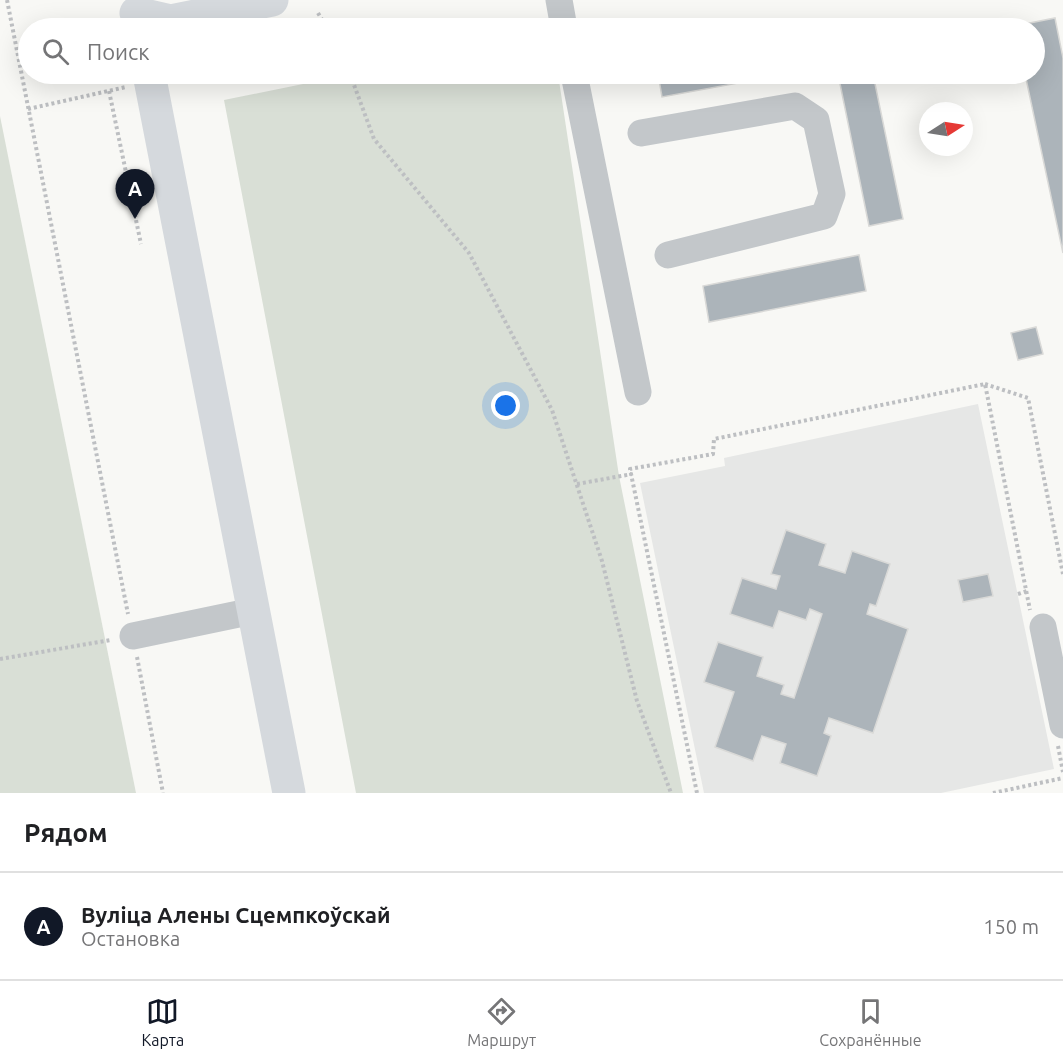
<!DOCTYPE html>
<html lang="ru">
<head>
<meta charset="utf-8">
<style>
  :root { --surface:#fff; --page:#f2f2f2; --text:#202124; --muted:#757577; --line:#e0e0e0; --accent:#111827 }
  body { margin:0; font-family:Ubuntu,sans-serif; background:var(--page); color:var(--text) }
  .compass { position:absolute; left:919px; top:102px; width:54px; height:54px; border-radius:50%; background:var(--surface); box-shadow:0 6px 24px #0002; rotate:78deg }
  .you { position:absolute; left:506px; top:406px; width:21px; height:21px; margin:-15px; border:4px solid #fff; border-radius:50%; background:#1a73e8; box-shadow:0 0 0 9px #1a73e833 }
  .badge { display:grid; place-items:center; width:39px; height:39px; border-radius:50%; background:var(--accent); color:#fff; font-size:20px; font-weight:700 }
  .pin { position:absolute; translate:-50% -50px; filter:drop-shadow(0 2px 3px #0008) }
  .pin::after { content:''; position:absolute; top:32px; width:21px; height:18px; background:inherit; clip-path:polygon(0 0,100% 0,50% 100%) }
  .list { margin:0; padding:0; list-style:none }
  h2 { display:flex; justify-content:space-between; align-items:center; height:78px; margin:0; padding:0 24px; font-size:26px }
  h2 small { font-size:20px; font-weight:400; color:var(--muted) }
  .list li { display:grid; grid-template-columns:39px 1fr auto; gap:18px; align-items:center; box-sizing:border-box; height:108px; padding:0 24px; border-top:2px solid var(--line) }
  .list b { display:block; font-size:22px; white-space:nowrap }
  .list p { margin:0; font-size:20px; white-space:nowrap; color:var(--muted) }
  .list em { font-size:20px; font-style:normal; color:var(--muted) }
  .icon { flex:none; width:33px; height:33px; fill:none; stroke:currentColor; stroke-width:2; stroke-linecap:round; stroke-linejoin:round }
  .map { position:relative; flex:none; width:1063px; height:793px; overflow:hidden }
  .search { position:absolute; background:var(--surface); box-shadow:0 6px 24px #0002; left:18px; right:18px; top:18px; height:66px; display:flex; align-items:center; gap:15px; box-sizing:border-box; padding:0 21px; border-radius:33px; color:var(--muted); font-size:22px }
  .sheet { height:186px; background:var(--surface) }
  nav { display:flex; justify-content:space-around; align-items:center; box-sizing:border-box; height:84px; border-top:2px solid var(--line); background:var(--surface); font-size:16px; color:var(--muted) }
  nav a { display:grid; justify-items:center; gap:3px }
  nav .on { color:var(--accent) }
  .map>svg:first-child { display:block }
  .built { fill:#e6e7e6 }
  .green { fill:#d9dfd6 }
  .building { fill:#acb4ba; stroke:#d9d9d7; stroke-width:1.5 }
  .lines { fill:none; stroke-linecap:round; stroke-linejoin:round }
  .path { stroke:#bdbfc2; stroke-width:4; stroke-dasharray:3 3; stroke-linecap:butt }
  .minor { stroke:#c3c7ca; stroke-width:27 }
  .major { stroke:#d5d9dd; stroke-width:33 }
</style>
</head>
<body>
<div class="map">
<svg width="1063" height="793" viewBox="0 0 1063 793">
  <rect width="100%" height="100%" fill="#f8f8f5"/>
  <path class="built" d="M978,404L1054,769L941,793H704L640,483L725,466L724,458Z"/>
  <g class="green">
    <path d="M352,74H558L619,476L683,793H356L224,100Z"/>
    <path d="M0,116L136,793H0Z"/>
  </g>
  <g class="building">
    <path d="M1055,18L1063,58V253L1025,74H1034V28H1015V26Z"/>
    <path d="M658,74H787L662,97Z"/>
    <path d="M838,74H873L903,219L869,226Z"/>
    <path d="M859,255L866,291L709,322L703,286Z"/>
    <path d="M1036,327L1043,354L1018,360L1011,333Z"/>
    <path d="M786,530L826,544L819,565L845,573L852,551L890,564L876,606L870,604L867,614L908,629L873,733L829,718L824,733L831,736L817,776L780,763L786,744L762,736L753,761L715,747L734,692L704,682L718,642L763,657L757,676L784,685L781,694L794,698L822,614L810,609L806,620L779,611L773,628L730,614L742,578L776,589L780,576L771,574Z"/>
    <path d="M988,574L993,596L963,602L958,580Z"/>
  </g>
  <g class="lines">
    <g class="path">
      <path d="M7,0L128,614"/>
      <path d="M318,13L327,28"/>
      <path d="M350,74L374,139L469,253L552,410L602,561L637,701L671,793"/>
      <path d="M109,91L141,244"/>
      <path d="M28,109L126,87"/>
      <path d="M985,384L1028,398L1063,574"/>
      <path d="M577,484L632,474"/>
      <path d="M1018,594L1027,591"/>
      <path d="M137,657L163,793"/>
      <path d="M0,659L111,640"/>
      <path d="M1058,746L1063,772"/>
      <path d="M697,793L630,469L713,454L714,439L985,384L1030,610"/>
      <path d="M993,793L1063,778"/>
    </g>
    <g class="minor">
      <path d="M559,0L564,28"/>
      <path d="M574,74L638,392"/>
      <path d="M641,133L795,106L816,120L832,194L824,216L668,255"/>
      <path d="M1043,627L1063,725"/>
      <path d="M133,636L253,611"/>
    </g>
    <g class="major">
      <path d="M136,13L171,21L272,0"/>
      <path d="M149,74L289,793"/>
    </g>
  </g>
</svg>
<svg class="compass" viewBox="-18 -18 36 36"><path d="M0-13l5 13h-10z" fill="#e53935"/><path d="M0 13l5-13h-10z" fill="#757577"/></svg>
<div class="you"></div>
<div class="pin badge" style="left:135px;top:219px">A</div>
<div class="search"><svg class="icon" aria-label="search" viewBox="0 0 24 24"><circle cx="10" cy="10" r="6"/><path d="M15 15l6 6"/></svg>Поиск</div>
</div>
<section class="sheet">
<h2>Рядом<small></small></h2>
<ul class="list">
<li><span class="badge">A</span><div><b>Вуліца Алены Сцемпкоўскай</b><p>Остановка</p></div><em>150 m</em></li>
</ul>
</section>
<nav>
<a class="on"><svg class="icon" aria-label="map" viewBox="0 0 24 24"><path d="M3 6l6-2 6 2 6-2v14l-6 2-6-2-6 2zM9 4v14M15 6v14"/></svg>Карта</a>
<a><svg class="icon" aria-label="directions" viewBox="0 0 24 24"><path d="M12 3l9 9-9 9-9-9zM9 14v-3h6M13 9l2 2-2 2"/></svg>Маршрут</a>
<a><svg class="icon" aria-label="saved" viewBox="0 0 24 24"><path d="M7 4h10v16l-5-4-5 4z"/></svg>Сохранённые</a>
</nav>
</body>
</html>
